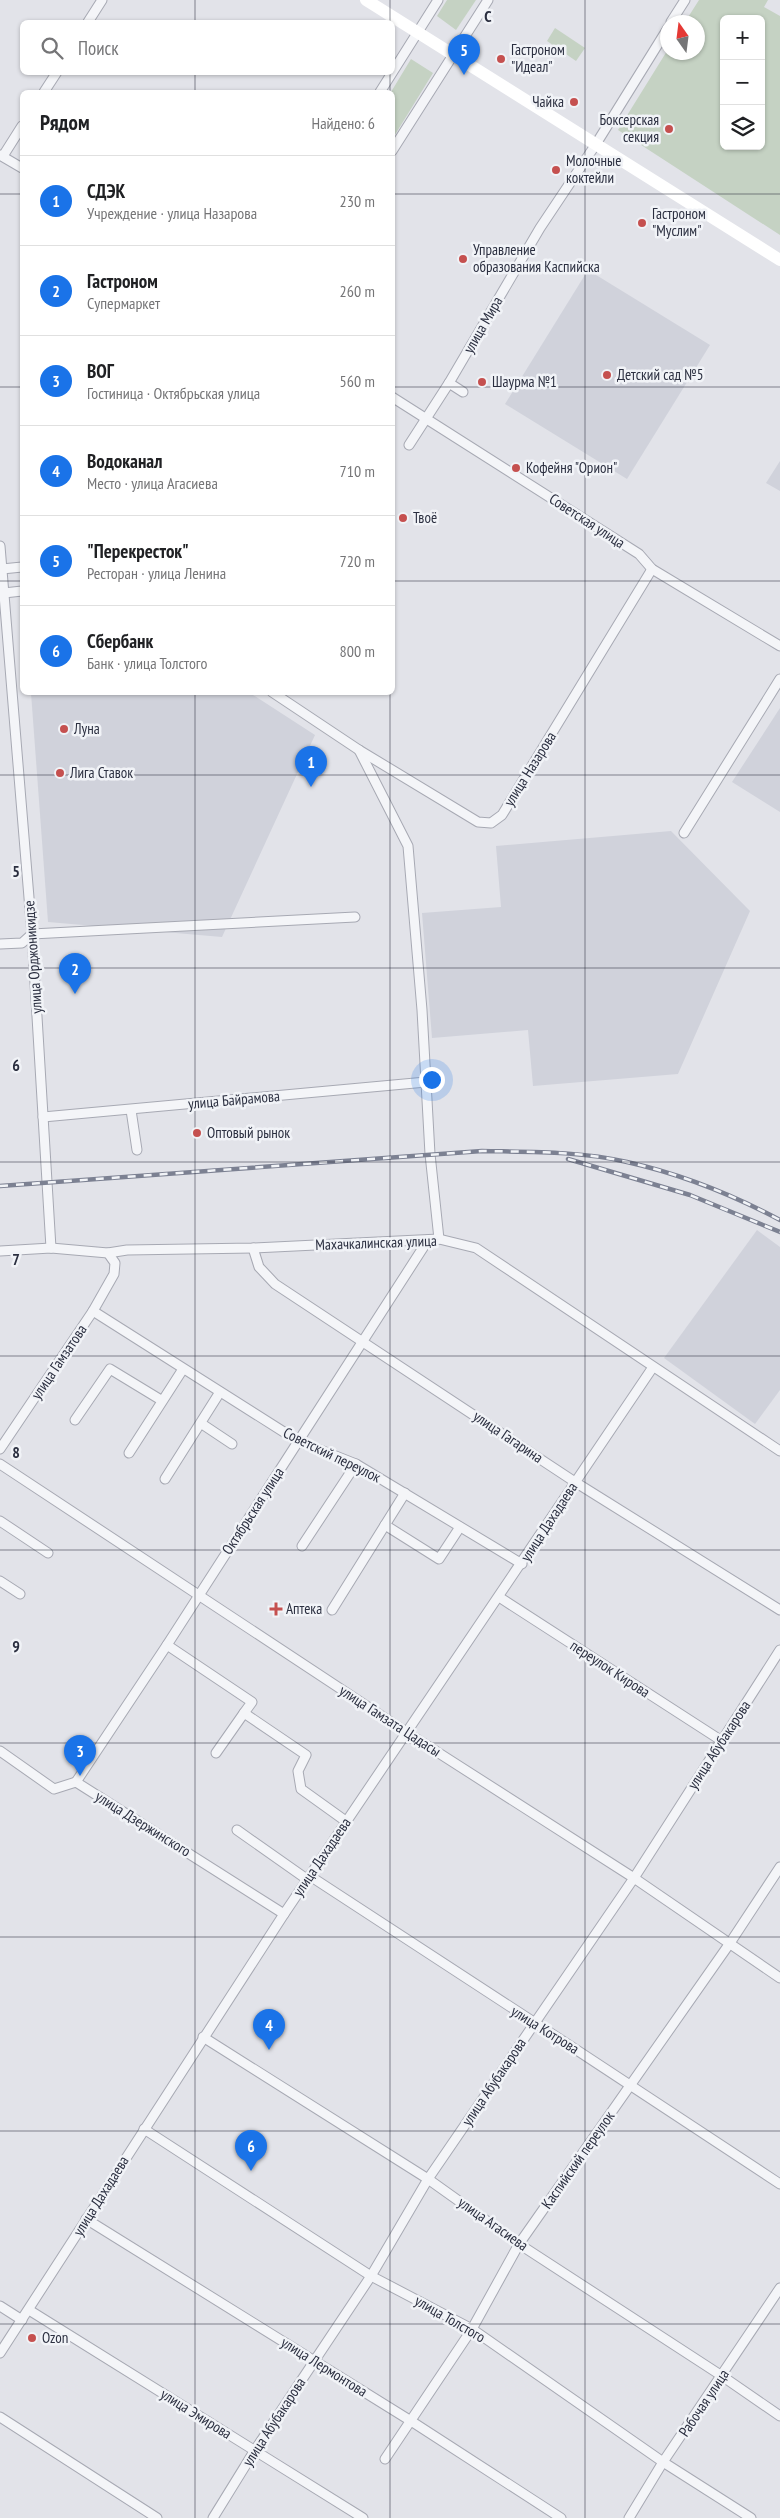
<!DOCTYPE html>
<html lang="ru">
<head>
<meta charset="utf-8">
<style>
  :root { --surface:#fff; --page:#f2f2f2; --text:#202124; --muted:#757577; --line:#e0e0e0; --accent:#1a73e8 }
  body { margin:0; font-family:"PT Sans Narrow",sans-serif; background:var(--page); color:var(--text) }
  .controls { position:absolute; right:15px; top:15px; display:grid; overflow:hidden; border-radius:8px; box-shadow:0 1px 4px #0004 }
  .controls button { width:45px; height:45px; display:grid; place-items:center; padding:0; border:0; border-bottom:1px solid var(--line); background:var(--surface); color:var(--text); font:25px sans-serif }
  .compass { position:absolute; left:660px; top:15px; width:45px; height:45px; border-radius:50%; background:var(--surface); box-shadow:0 1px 4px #0004; rotate:346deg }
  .you { position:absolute; left:431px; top:1079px; width:18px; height:18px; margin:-12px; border:4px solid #fff; border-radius:50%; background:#1a73e8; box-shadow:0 0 0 8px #1a73e833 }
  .badge { display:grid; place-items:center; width:32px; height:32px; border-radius:50%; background:var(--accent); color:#fff; font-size:16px; font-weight:700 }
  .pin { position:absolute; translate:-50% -41px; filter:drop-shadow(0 1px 2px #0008) }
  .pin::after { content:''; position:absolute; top:26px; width:18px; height:15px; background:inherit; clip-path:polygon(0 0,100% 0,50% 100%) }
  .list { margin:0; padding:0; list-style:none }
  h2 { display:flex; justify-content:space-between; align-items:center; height:65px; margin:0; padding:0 20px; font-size:21px }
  h2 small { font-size:16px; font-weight:400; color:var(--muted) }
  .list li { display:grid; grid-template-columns:32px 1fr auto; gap:15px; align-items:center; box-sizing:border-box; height:90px; padding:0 20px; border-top:1px solid var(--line) }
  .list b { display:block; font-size:19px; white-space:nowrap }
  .list p { margin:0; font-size:16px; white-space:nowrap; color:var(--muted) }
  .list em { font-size:16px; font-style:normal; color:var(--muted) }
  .icon { flex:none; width:28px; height:28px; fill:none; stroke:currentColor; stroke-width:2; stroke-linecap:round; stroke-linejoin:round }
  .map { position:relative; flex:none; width:780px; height:2518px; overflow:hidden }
  .search { position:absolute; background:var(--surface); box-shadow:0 1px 4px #0004; left:20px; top:20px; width:375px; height:55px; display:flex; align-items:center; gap:12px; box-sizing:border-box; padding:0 18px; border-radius:8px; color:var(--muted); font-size:19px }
  .panel { position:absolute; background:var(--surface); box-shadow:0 1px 4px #0004; left:20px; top:90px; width:375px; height:605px; border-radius:8px }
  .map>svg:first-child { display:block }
  .built { fill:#d0d2db }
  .green { fill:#c5d2c3; fill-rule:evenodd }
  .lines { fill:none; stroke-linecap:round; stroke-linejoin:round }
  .street-casing { stroke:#a7a9b3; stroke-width:11 }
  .street { stroke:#f4f5f8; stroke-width:9 }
  .secondary { stroke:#fff; stroke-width:12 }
  .rail-casing { stroke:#7c8192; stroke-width:4.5 }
  .rail { stroke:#f1f3f7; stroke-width:2.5; stroke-dasharray:8; stroke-linecap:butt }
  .grid { fill:none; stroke:#2b2f40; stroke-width:1; stroke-opacity:0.55 }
  .poi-dot { fill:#c5504f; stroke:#f1f3f7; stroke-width:2 }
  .labels { text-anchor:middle; stroke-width:5; stroke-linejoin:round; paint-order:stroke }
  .poi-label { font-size:15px; fill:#2b2f40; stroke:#f1f3f7; text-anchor:start }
  .street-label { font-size:15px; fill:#2b2f40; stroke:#f1f3f7 }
  .grid-label { font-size:16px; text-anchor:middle; font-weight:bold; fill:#2b2f40; stroke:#f1f3f7; stroke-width:5; stroke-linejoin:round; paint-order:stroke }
</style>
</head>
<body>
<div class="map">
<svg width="780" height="2518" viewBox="0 0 780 2518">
  <rect width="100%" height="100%" fill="#e2e3e9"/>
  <g class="built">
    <path d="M588,270L710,345L627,479L505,404Z"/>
    <path d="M780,461V491L766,483Z"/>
    <path d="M31,693H250L315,735L222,937L48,922Z"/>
    <path d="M780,708V812L732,782Z"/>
    <path d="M671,831L750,911L678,1074L533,1086L528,1030L432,1038L422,913L501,907L496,846Z"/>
    <path d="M757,1230L780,1247V1390L755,1424L664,1358Z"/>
  </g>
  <g class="green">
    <path d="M447,0H476L456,30L437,16Z"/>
    <path d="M699,0H768L764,7L780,16V235L618,130L667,51L668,52H698V22H685ZM724,19H761V146H724Z"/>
    <path d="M555,28L585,48L576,61L547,41Z"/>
    <path d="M411,59L433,73L393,138L392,92H391Z"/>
  </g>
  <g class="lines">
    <g class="street-casing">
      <g id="street">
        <path d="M88,22L102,0"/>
        <path d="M671,22L685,0"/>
        <path d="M44,92L57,72"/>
        <path d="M380,92L438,0"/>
        <path d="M392,151L488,0"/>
        <path d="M0,155L22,168"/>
        <path d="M3,156L22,126"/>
        <path d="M449,383L463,392"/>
        <path d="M392,397L639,554L652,569L780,646"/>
        <path d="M409,445L449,383L540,228L596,144L668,28"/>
        <path d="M0,546L32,934L51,1248"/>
        <path d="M2,569L22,567"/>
        <path d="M4,593L22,591"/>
        <path d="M272,692L359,750L478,822L491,823L502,815L652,569"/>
        <path d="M359,750L408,846L422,1010L430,1154L439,1239"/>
        <path d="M684,833L780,679"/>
        <path d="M0,944L22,943L32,934L355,917"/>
        <path d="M131,1110L137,1150"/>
        <path d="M43,1117L426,1082"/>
        <path d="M253,1248L259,1267L275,1284L575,1482L780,1610"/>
        <path d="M0,1251L51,1248L108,1253L127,1250L253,1248L439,1239L476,1248L780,1451"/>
        <path d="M93,1311L298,1441L356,1464L522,1564"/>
        <path d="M75,1420L110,1369L161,1400"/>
        <path d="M202,1424L232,1444"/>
        <path d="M0,1449L93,1311L114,1274L115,1263L108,1253"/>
        <path d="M129,1453L183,1369"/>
        <path d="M0,1464L406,1732L634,1878L780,1978"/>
        <path d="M165,1479L220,1392"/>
        <path d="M0,1521L48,1553"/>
        <path d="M385,1525L439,1559L460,1527"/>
        <path d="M302,1546L356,1464"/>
        <path d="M0,1581L20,1594"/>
        <path d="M499,1597L722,1741"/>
        <path d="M332,1610L405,1493"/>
        <path d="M167,1645L252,1702L244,1713L306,1755L298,1771L301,1789L347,1822"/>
        <path d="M0,1751L54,1789L76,1782L284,1914"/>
        <path d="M216,1753L244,1713"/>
        <path d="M76,1782L167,1645L428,1240"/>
        <path d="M237,1830L308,1880"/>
        <path d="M310,1876C467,1979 624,2080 780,2184"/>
        <path d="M203,2037L428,2179L519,2244L722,2376L780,2416"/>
        <path d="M144,2129L371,2276L472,2329L663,2462L751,2518"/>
        <path d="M86,2219L411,2421L561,2518"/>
        <path d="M0,2306L22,2320"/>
        <path d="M29,2310L363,2518"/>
        <path d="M0,2353L284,1914L653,1367"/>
        <path d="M0,2417L157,2518"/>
        <path d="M385,2459L472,2329L519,2244L730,1943L780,1867"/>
        <path d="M213,2518L255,2450L371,2276L428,2179L634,1878L780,1650"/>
        <path d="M629,2518L663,2462L780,2288"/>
      </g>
    </g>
    <use href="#street" class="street"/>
    <path class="secondary" d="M366,0L780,260"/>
    <g class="rail-casing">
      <g id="rail">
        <path d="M568,1159L690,1195L780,1232"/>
        <path d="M0,1186L482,1151C530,1152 580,1151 627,1162C681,1174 731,1194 780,1220"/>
      </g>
    </g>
    <use href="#rail" class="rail"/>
  </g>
  <path class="grid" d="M195,0V22M390,0V22M585,0V2518M195,72V92M390,72V92M0,194H22M392,194H780M0,387H22M392,387H780M0,581H22M392,581H780M195,692V2518M390,692V2518M0,775H780M0,968H780M0,1162H780M0,1356H780M0,1550H780M0,1743H780M0,1937H780M0,2131H780M0,2324H780"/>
  <g class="poi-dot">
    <circle cx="501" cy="59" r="5"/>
    <circle cx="574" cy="102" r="5"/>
    <circle cx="669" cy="129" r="5"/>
    <circle cx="556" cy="170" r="5"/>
    <circle cx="642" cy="223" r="5"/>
    <circle cx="463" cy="259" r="5"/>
    <circle cx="607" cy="375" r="5"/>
    <circle cx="482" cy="382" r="5"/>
    <circle cx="516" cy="468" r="5"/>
    <circle cx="403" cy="518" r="5"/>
    <circle cx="64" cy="729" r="5"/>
    <circle cx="60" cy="773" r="5"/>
    <circle cx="197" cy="1133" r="5"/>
    <path d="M273.5 1601.5h5v5h5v5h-5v5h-5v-5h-5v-5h5z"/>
    <circle cx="32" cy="2338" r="5"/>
  </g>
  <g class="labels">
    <g class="poi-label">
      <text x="511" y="55">Гастроном<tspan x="511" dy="17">"Идеал"</tspan></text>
      <text x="564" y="107" text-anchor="end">Чайка</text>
      <text x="659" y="125" text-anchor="end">Боксерская<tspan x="659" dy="17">секция</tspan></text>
      <text x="566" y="166">Молочные<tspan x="566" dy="17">коктейли</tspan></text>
      <text x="652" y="219">Гастроном<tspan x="652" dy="17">"Муслим"</tspan></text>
      <text x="473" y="255">Управление<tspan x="473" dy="17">образования Каспийска</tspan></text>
      <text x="617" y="380">Детский сад №5</text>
      <text x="492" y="387">Шаурма №1</text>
      <text x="526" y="473">Кофейня "Орион"</text>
      <text x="413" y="523">Твоё</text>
      <text x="74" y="734">Луна</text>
      <text x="70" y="778">Лига Ставок</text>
      <text x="207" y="1138">Оптовый рынок</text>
      <text x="286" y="1614">Аптека</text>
      <text x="42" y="2343">Ozon</text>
    </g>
    <g class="street-label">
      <text transform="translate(483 325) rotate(-60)" y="5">улица Мира</text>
      <text transform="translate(587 521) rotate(33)" y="5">Советская улица</text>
      <text transform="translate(530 769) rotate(-58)" y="5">улица Назарова</text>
      <text transform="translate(33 957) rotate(-94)" y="5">улица Орджоникидзе</text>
      <text transform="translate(234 1100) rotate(-5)" y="5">улица Байрамова</text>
      <text transform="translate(376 1243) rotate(-2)" y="5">Махачкалинская улица</text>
      <text transform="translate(59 1362) rotate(-56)" y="5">улица Гамзатова</text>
      <text transform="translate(508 1437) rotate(34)" y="5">улица Гагарина</text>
      <text transform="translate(332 1455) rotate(26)" y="5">Советский переулок</text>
      <text transform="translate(253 1511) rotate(-57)" y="5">Октябрьская улица</text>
      <text transform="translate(549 1522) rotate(-57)" y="5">улица Дахадаева</text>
      <text transform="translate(610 1669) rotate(33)" y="5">переулок Кирова</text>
      <text transform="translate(390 1721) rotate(33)" y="5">улица Гамзата Цадасы</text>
      <text transform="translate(719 1745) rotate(-57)" y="5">улица Абубакарова</text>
      <text transform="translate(143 1824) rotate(32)" y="5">улица Дзержинского</text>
      <text transform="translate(322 1857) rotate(-56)" y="5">улица Дахадаева</text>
      <text transform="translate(545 2030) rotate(32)" y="5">улица Котрова</text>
      <text transform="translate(494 2082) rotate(-56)" y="5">улица Абубакарова</text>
      <text transform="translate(578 2160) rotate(-55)" y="5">Каспийский переулок</text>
      <text transform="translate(101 2196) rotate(-58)" y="5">улица Дахадаева</text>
      <text transform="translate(493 2224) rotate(35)" y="5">улица Агасиева</text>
      <text transform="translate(450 2319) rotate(30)" y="5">улица Толстого</text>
      <text transform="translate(324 2367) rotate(32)" y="5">улица Лермонтова</text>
      <text transform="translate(704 2403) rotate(-56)" y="5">Рабочая улица</text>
      <text transform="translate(196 2414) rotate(32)" y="5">улица Эмирова</text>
      <text transform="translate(274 2422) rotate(-57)" y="5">улица Абубакарова</text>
    </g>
  </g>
  <g class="grid-label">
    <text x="488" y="22">C</text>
    <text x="16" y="877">5</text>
    <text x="16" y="1071">6</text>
    <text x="16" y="1265">7</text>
    <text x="16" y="1458">8</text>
    <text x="16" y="1652">9</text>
  </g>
</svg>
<div class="controls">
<button>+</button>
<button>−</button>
<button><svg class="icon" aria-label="layers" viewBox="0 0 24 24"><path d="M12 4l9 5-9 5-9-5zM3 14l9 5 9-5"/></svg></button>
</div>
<svg class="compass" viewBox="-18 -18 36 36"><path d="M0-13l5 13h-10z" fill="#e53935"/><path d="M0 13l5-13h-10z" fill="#757577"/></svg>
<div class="you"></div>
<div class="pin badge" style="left:311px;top:787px">1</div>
<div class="pin badge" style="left:75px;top:994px">2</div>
<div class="pin badge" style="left:80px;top:1776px">3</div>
<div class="pin badge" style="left:269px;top:2050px">4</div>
<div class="pin badge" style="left:464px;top:75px">5</div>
<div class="pin badge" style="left:251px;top:2171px">6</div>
<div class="search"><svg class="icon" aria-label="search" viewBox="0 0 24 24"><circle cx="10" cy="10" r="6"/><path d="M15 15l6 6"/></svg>Поиск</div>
<section class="panel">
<h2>Рядом<small>Найдено: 6</small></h2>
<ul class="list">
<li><span class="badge">1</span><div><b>СДЭК</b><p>Учреждение · улица Назарова</p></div><em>230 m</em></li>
<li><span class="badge">2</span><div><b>Гастроном</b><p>Супермаркет</p></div><em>260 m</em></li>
<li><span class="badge">3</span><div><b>ВОГ</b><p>Гостиница · Октябрьская улица</p></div><em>560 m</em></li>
<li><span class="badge">4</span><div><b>Водоканал</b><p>Место · улица Агасиева</p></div><em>710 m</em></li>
<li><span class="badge">5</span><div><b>&quot;Перекресток&quot;</b><p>Ресторан · улица Ленина</p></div><em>720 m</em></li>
<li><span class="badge">6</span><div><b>Сбербанк</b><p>Банк · улица Толстого</p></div><em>800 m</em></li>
</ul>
</section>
</div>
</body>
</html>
